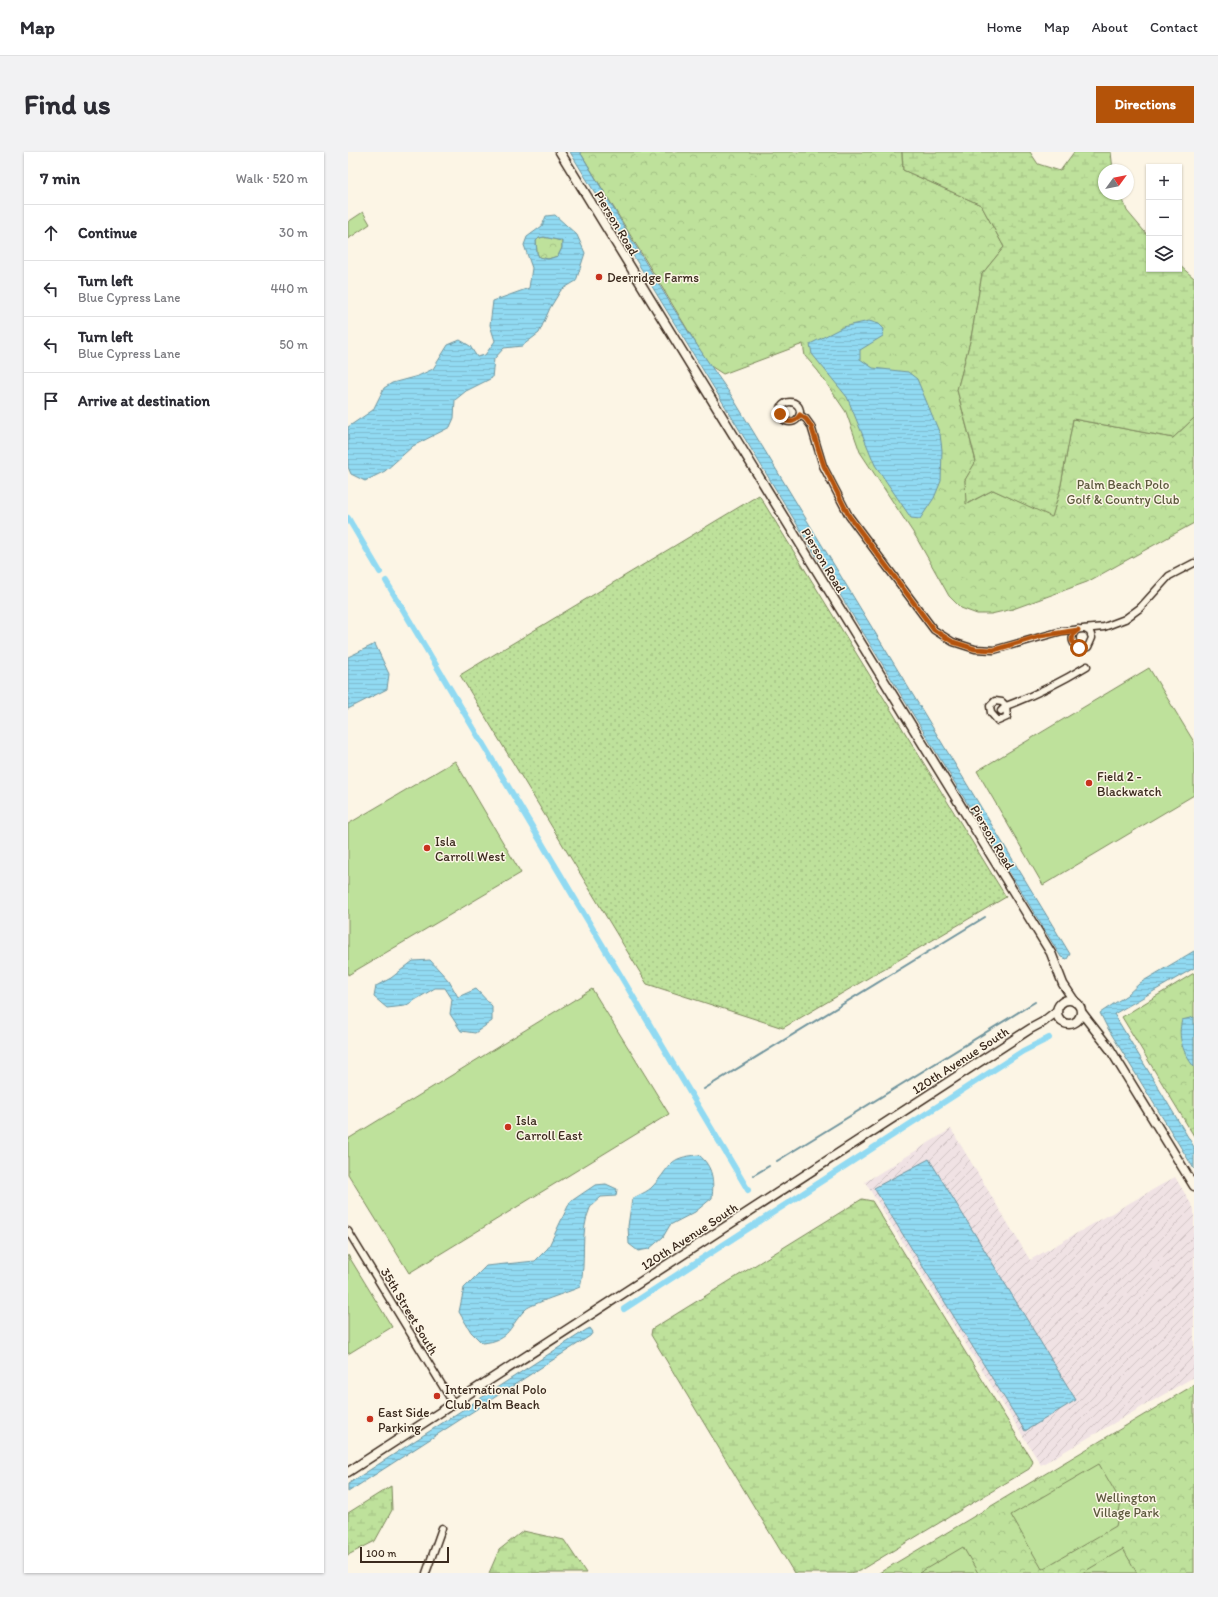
<!DOCTYPE html>
<html lang="en">
<head>
<meta charset="utf-8">
<style>
  :root { --surface:#fff; --page:#f2f2f3; --text:#2b2b33; --muted:#7c7c81; --line:#e1e1e2; --accent:#b45309 }
  body { margin:0; font-family:Itim,sans-serif; background:var(--page); color:var(--text) }
  .controls { position:absolute; right:12px; top:12px; display:grid; overflow:hidden; border-radius:0px; box-shadow:0 1px 3px #0004 }
  .controls button { width:36px; height:36px; display:grid; place-items:center; padding:0; border:0; border-bottom:1px solid var(--line); background:var(--surface); color:var(--text); font:20px sans-serif }
  .compass { position:absolute; left:750px; top:12px; width:36px; height:36px; border-radius:50%; background:var(--surface); box-shadow:0 1px 3px #0004; rotate:57deg }
  .scale { position:absolute; left:12px; bottom:10px; width:89px; box-sizing:border-box; padding-left:4px; border:2px solid #3b2a1e; border-top:0; font-size:11px; line-height:14px; white-space:nowrap; color:#3b2a1e; -webkit-text-stroke:3px #fcf5e5; paint-order:stroke }
  .stop { position:absolute; width:12px; height:12px; margin:-9px; border:3px solid #b45309; border-radius:50%; background:#fff }
  .stop.end { background:#b45309; border-color:#fff; box-shadow:0 1px 4px #0008 }
  .list { margin:0; padding:0; list-style:none }
  h2 { display:flex; justify-content:space-between; align-items:center; height:52px; margin:0; padding:0 16px; font-size:17px }
  h2 small { font-size:13px; font-weight:400; color:var(--muted) }
  .list li { display:grid; grid-template-columns:26px 1fr auto; gap:12px; align-items:center; box-sizing:border-box; height:56px; padding:0 16px; border-top:1px solid var(--line) }
  .list b { display:block; font-size:15px; white-space:nowrap }
  .list p { margin:0; font-size:13px; white-space:nowrap; color:var(--muted) }
  .list em { font-size:13px; font-style:normal; color:var(--muted) }
  .icon { flex:none; width:22px; height:22px; fill:none; stroke:currentColor; stroke-width:2; stroke-linecap:round; stroke-linejoin:round }
  .map { position:relative; flex:none; width:846px; height:1421px; overflow:hidden; border-radius:0px }
  header { display:flex; align-items:center; gap:24px; box-sizing:border-box; height:56px; padding:0 20px; background:var(--surface); border-bottom:1px solid var(--line) }
  header strong { font-size:19px }
  nav { display:flex; gap:22px; margin-inline-start:auto; font-size:14px }
  .intro { display:flex; align-items:center; justify-content:space-between; box-sizing:border-box; height:96px; padding:0 24px }
  h1 { margin:0; font-size:28px }
  .button { padding:10px 18px; border-radius:0px; background:var(--accent); color:#fff; font-size:14px; font-weight:700 }
  main { display:flex; gap:24px; padding:0 24px }
  aside { flex:1; background:var(--surface); border-radius:0px; box-shadow:0 1px 3px #0004 }
  .map>svg:first-child { display:block }
  .industrial { fill:url(#industrial-furrows) }
  .grass { fill:url(#grass-dots); stroke:#7c865c }
  .forest { fill:url(#forest-crowns); stroke:#7c865c }
  .wetland { fill:url(#wetland-marsh); stroke:#7c865c }
  .garden { fill:#bee19b; stroke:#7c865c }
  .water { fill:url(#water-rules); stroke:#6f949d; fill-rule:evenodd }
  .lines { fill:none; stroke-linecap:round; stroke-linejoin:round }
  .stream { stroke:#6f949d; stroke-width:2 }
  .canal { stroke:#91daf2; stroke-width:6 }
  .minor-casing { stroke:#3b2a1e; stroke-width:9 }
  .tertiary-casing { stroke:#3b2a1e; stroke-width:11 }
  .minor { stroke:#fcf5e5; stroke-width:6 }
  .tertiary { stroke:#fcf5e5; stroke-width:8 }
  .route { stroke:#b45309; stroke-width:5 }
  .poi-dot { fill:#c8321e; stroke:#fcf5e5; stroke-width:1.5 }
  .labels { text-anchor:middle; stroke-width:3; stroke-linejoin:round; paint-order:stroke }
  .street-label { font-size:13px; fill:#3b2a1e; stroke:#fcf5e5 }
  .poi-label { font-size:13px; fill:#3b2a1e; stroke:#fcf5e5; text-anchor:start }
  .park-label { font-size:13px; fill:#5c583d; stroke:#fcf5e5 }
</style>
</head>
<body>
<header>
<strong>Map</strong>
<nav><a>Home</a><a>Map</a><a>About</a><a>Contact</a></nav>
</header>
<div class="intro"><h1>Find us</h1><a class="button">Directions</a></div>
<main>
<aside>
<h2>7 min<small>Walk · 520 m</small></h2>
<ul class="list">
<li><svg class="icon" aria-label="ahead" viewBox="0 0 24 24"><path d="M12 20V5M6 11l6-6 6 6"/></svg><div><b>Continue</b></div><em>30 m</em></li>
<li><svg class="icon" aria-label="left" viewBox="0 0 24 24"><path d="M17 20v-9H6M10 6l-5 5 5 5"/></svg><div><b>Turn left</b><p>Blue Cypress Lane</p></div><em>440 m</em></li>
<li><svg class="icon" aria-label="left" viewBox="0 0 24 24"><path d="M17 20v-9H6M10 6l-5 5 5 5"/></svg><div><b>Turn left</b><p>Blue Cypress Lane</p></div><em>50 m</em></li>
<li><svg class="icon" aria-label="arrive" viewBox="0 0 24 24"><path d="M6 21V4h12l-3 4 3 4H6"/></svg><div><b>Arrive at destination</b></div></li>
</ul>
</aside>
<div class="map">
<svg width="846" height="1421" viewBox="0 0 846 1421">
  <defs>
    <pattern id="industrial-furrows" width="10" height="10" patternUnits="userSpaceOnUse"><rect width="10" height="10" fill="#f0e2e4"/><path d="M-1 1l2-2M0 10L10 0M9 11l2-2" fill="none" stroke="#cfc2c3"/></pattern>
    <pattern id="grass-dots" width="8" height="8" patternUnits="userSpaceOnUse"><rect width="8" height="8" fill="#bee19b"/><path d="M2 2h.1M6 6h.1" fill="none" stroke="#a4c185" stroke-width="1.8" stroke-linecap="round"/></pattern>
    <pattern id="forest-crowns" width="20" height="18" patternUnits="userSpaceOnUse"><rect width="20" height="18" fill="#bee19b"/><path d="M2 6a3 3 0 1 1 6 0M12 15a3 3 0 1 1 6 0" fill="none" stroke="#a4c185"/></pattern>
    <pattern id="wetland-marsh" width="20" height="14" patternUnits="userSpaceOnUse"><rect width="20" height="14" fill="#bee19b"/><path d="M1 5h8M5 5V1M11 12h8M15 12V8" fill="none" stroke="#a4c185"/></pattern>
    <pattern id="water-rules" width="6" height="5" patternUnits="userSpaceOnUse"><rect width="6" height="5" fill="#91daf2"/><path d="M0 2.5h6" fill="none" stroke="#7ebbcf"/></pattern>
  </defs>
  <rect width="100%" height="100%" fill="#fcf5e5"/>
  <filter id="ink" filterUnits="userSpaceOnUse"><feTurbulence type="fractalNoise" baseFrequency=".025" numOctaves="2"/><feDisplacementMap in="SourceGraphic" scale="8" xChannelSelector="R" yChannelSelector="G"/><feConvolveMatrix kernelMatrix="1 2 1 2 8 2 1 2 1" color-interpolation-filters="sRGB"/></filter>
  <g filter="url(#ink)">
    <path class="industrial" d="M603,977L682,1108L827,1025L846,1057V1225L693,1313L517,1030Z"/>
    <path class="grass" d="M411,343L658,745L435,876L299,832L112,523Z"/>
    <g class="forest">
      <path d="M232,0H554L555,18L633,53L656,95L634,122L623,186L609,238L628,310L617,328L619,352L645,338L704,364L712,338L725,267L825,286L846,266V371L739,430L665,457L643,462H629L613,456L601,444L568,385L512,300L498,260L470,219L457,204L455,192L375,222L361,213Z"/>
      <path d="M196,85L214,89V96L210,104L200,107L191,105L189,101L188,89L191,86Z"/>
      <path d="M846,821V984L774,865Z"/>
      <path d="M846,1233V1421H531Z"/>
    </g>
    <g class="wetland">
      <path d="M554,0H682L690,12L712,19L726,0H763L765,18H756V42H773L779,59L801,85V117H831V113L846,126V266L825,286L725,267L712,338L704,365L645,338L618,352L617,328L628,309L609,238L623,186L634,122L656,95L633,53L555,18Z"/>
      <path d="M514,1047L524,1049L685,1310L681,1317L511,1419L501,1421H446L303,1183L304,1177Z"/>
      <path d="M43,1334L44,1358L27,1389L0,1403V1361Z"/>
      <path d="M175,1379L216,1388L238,1421H141L151,1398Z"/>
    </g>
    <g class="garden">
      <path d="M15,60L22,72L0,87V70Z"/>
      <path d="M801,516L846,590V643L695,733L629,619Z"/>
      <path d="M107,609L173,721L0,823V672Z"/>
      <path d="M244,837L321,962L61,1121L0,1022V987Z"/>
      <path d="M0,1103L44,1175L0,1202Z"/>
      <path d="M751,1312L773,1350L768,1374L694,1417L663,1363Z"/>
      <path d="M615,1395L630,1421H571Z"/>
      <path d="M775,1397L789,1421H734Z"/>
    </g>
    <g class="water">
      <path d="M222,0H232C281,82 328,166 383,243L722,802L719,807L713,805Z"/>
      <path d="M207,63L229,83L237,101L228,129L213,138L202,156L191,181L174,194L156,196L146,207L144,226L118,239L107,248L106,266L102,275L65,294L37,319L17,329L3,322L0,315V275L25,258L36,236L44,231L70,224L85,217L100,193L112,188L122,194L129,205L137,203L147,189L142,173L145,149L181,136L184,116L176,93L179,85L194,74L198,64ZM196,85L214,89V96L210,104L200,107L191,105L189,101L188,89L191,86Z"/>
      <path d="M521,169L531,172L536,177L535,184L512,198V207L525,216L560,220L569,227L592,282L594,298L593,329L586,346L572,367L563,366L527,313L499,245L464,202L462,192L495,175Z"/>
      <path d="M27,492L41,522L39,537L0,557V505Z"/>
      <path d="M846,799V816L766,862L846,995V1017L759,875L752,861L779,843L792,831Z"/>
      <path d="M82,808L101,829L110,845L128,837L144,854V869L127,881L113,879L102,862L104,847L97,836H87L57,854L39,856L26,845L28,834L43,826L65,809Z"/>
      <path d="M846,865V915C835,901 829,885 834,868Z"/>
      <path d="M351,1003C365,1015 366,1028 364,1046L347,1060L322,1073L315,1085L301,1097L290,1099L281,1092L280,1074L284,1047C290,1043 300,1040 305,1034C324,1014 319,1005 351,1003Z"/>
      <path d="M581,1007L728,1248L677,1279L526,1036Z"/>
      <path d="M258,1032L269,1037L268,1044L253,1045C250,1048 244,1052 242,1056C231,1080 239,1110 232,1135C221,1140 183,1152 178,1157C161,1173 163,1189 134,1191L123,1180L111,1160L116,1136L138,1114L187,1109L200,1096L222,1050L247,1033Z"/>
      <path d="M242,1176L245,1180L242,1184L0,1340V1332L238,1178Z"/>
    </g>
    <g class="lines">
      <g class="stream">
        <path d="M356,937L637,765"/>
        <path d="M429,1009L687,850"/>
        <path d="M406,1023L421,1014"/>
      </g>
      <g class="canal">
        <path d="M0,366L32,420"/>
        <path d="M38,429L400,1038"/>
        <path d="M276,1157L675,899L701,886"/>
      </g>
      <g class="minor-casing">
        <g id="minor">
          <circle cx="442" cy="260" r="10"/>
          <path d="M452,263L458,267L463,274L475,314L501,364L586,478L605,490L627,497L646,498L714,479L756,475L777,467L792,456L821,424L846,411"/>
          <path d="M730,477C718,486 728,501 740,495L744,486L742,480L737,477"/>
          <path d="M653,559L658,554L659,565L650,569L643,561L642,554L647,549L654,550L658,554C687,543 713,530 739,514"/>
          <path d="M0,1079L105,1251"/>
          <path d="M78,1421L94,1376"/>
        </g>
      </g>
      <g class="tertiary-casing">
        <g id="tertiary">
          <path d="M212,0L703,801L715,832L727,850"/>
          <circle cx="721" cy="860" r="12"/>
          <path d="M734,861L762,897L846,1034"/>
          <path d="M0,1320L682,877L695,870L709,859"/>
        </g>
      </g>
      <use href="#minor" class="minor"/>
      <use href="#tertiary" class="tertiary"/>
    </g>
  </g>
  <g class="lines" filter="url(#ink)">
    <path class="route" d="M432,262C436,272 446,272 452,263L458,267L463,274L476,314L501,364L586,478L605,490L627,497L646,498L692,484L730,478L725,482L724,489L731,496"/>
  </g>
  <g class="poi-dot">
    <circle cx="251" cy="125" r="4"/>
    <circle cx="741" cy="631" r="4"/>
    <circle cx="79" cy="696" r="4"/>
    <circle cx="160" cy="975" r="4"/>
    <circle cx="89" cy="1244" r="4"/>
    <circle cx="22" cy="1267" r="4"/>
  </g>
  <g class="labels">
    <g class="street-label">
      <text transform="translate(269 71) rotate(59)" y="5">Pierson Road</text>
      <text transform="translate(476 408) rotate(59)" y="5">Pierson Road</text>
      <text transform="translate(645 685) rotate(59)" y="5">Pierson Road</text>
      <text transform="translate(612 908) rotate(-33)" y="5">120th Avenue South</text>
      <text transform="translate(341 1084) rotate(-33)" y="5">120th Avenue South</text>
      <text transform="translate(62 1159) rotate(59)" y="5">35th Street South</text>
    </g>
    <g class="poi-label">
      <text x="259" y="130">Deerridge Farms</text>
      <text x="749" y="629">Field 2 -<tspan x="749" dy="15">Blackwatch</tspan></text>
      <text x="87" y="694">Isla<tspan x="87" dy="15">Carroll West</tspan></text>
      <text x="168" y="973">Isla<tspan x="168" dy="15">Carroll East</tspan></text>
      <text x="97" y="1242">International Polo<tspan x="97" dy="15">Club Palm Beach</tspan></text>
      <text x="30" y="1265">East Side<tspan x="30" dy="15">Parking</tspan></text>
    </g>
    <g class="park-label">
      <text x="775" y="337">Palm Beach Polo<tspan x="775" dy="15">Golf &amp; Country Club</tspan></text>
      <text x="778" y="1350">Wellington<tspan x="778" dy="15">Village Park</tspan></text>
    </g>
  </g>
</svg>
<div class="controls">
<button>+</button>
<button>−</button>
<button><svg class="icon" aria-label="layers" viewBox="0 0 24 24"><path d="M12 4l9 5-9 5-9-5zM3 14l9 5 9-5"/></svg></button>
</div>
<svg class="compass" viewBox="-18 -18 36 36"><path d="M0-13l5 13h-10z" fill="#e53935"/><path d="M0 13l5-13h-10z" fill="#7c7c81"/></svg>
<div class="scale">100 m</div>
<div class="stop" style="left:731px;top:496px"></div>
<div class="stop end" style="left:432px;top:262px"></div>
</div>
</main>
</body>
</html>
